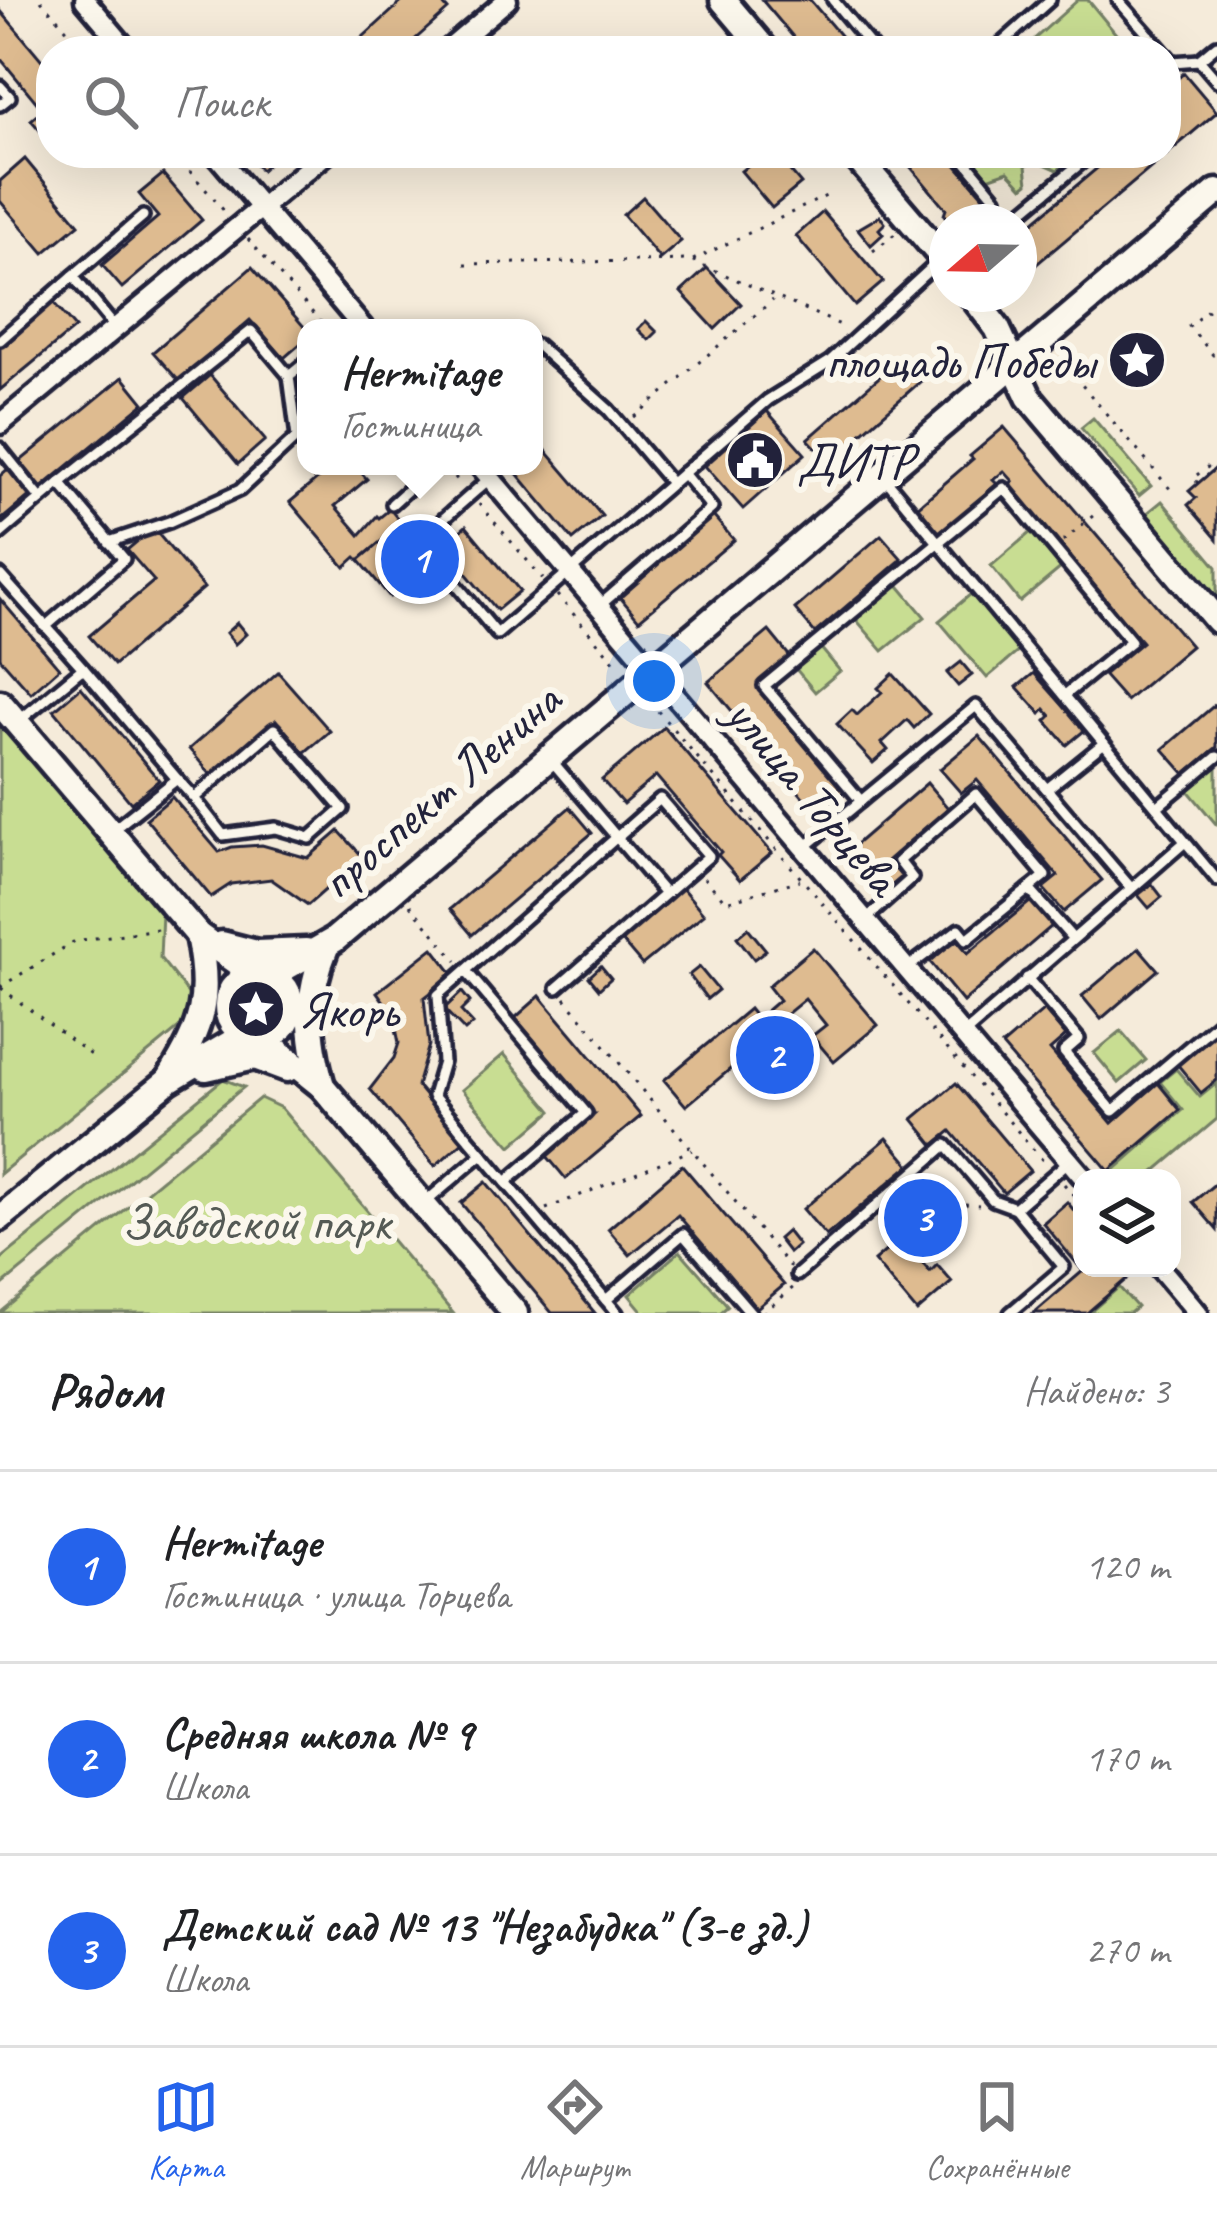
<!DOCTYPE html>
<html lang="ru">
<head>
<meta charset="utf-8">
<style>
  :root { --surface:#fff; --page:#f6f6f6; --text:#202124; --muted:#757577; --line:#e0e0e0; --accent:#2563eb }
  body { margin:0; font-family:Caveat,sans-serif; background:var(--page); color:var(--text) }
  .controls { position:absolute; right:36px; bottom:36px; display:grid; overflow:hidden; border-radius:24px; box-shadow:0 12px 48px #0002 }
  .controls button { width:108px; height:108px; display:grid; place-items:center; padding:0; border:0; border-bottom:3px solid var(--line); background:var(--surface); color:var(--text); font:60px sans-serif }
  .compass { position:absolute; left:929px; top:204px; width:108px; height:108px; border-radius:50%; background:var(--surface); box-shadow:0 12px 48px #0002; rotate:250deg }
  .you { position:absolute; left:654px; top:681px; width:42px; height:42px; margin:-30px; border:9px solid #fff; border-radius:50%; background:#1a73e8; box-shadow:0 0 0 18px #1a73e833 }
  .badge { display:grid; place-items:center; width:78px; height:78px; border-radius:50%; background:var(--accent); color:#fff; font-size:39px; font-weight:700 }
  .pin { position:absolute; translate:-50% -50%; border:6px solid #fff; box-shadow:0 3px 12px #0006 }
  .popup { position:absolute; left:297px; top:319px; width:246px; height:156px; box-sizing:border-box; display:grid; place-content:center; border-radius:24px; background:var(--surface); filter:drop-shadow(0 3px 9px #0005); font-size:39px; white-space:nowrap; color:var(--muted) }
  .popup b { font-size:45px; color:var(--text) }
  .popup::after { content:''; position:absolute; left:50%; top:100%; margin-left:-24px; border:24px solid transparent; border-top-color:var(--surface) }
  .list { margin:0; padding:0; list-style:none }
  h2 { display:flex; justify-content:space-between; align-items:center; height:156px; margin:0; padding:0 48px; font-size:51px }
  h2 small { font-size:39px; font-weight:400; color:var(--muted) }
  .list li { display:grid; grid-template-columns:78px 1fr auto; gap:36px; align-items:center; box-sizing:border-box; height:192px; padding:0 48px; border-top:3px solid var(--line) }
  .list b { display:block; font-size:45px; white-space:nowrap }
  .list p { margin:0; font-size:39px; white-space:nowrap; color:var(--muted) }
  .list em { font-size:39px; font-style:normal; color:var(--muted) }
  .icon { flex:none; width:66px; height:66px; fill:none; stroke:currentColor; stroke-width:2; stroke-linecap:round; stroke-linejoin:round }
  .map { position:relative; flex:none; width:1217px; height:1313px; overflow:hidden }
  .search { position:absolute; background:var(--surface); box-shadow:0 12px 48px #0002; left:36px; right:36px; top:36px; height:132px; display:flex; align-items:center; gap:30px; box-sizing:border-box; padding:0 42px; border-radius:48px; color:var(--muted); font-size:45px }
  .sheet { height:732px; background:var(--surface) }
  nav { display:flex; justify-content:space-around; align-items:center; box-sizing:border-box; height:168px; border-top:3px solid var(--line); background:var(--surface); font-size:33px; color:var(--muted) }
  nav a { display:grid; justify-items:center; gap:6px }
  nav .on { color:var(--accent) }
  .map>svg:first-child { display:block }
  .green { fill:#c8dd92; stroke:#758066; stroke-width:3 }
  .building { fill:#debb90; stroke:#22223b; stroke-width:3 }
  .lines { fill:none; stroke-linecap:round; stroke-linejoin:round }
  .lane-casing { stroke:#22223b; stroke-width:18 }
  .street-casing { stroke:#22223b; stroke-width:27 }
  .secondary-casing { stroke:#22223b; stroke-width:33 }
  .path { stroke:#22223b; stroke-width:3; stroke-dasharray:3 9; stroke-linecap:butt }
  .lane { stroke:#fbf7ec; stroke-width:9 }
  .street { stroke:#fbf7ec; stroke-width:18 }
  .secondary { stroke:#fbf7ec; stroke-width:24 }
  .labels { text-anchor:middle; stroke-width:12; stroke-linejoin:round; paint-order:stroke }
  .poi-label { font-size:51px; fill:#22223b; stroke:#fbf7ec; text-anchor:start }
  .street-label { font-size:51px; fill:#22223b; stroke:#fbf7ec }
  .park-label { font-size:51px; fill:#545a55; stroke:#fbf7ec }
</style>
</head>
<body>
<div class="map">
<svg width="1217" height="1313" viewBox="0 0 1217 1313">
  <rect width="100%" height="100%" fill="#f5ebda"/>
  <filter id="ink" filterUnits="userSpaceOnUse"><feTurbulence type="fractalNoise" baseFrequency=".00833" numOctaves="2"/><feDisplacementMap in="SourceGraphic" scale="24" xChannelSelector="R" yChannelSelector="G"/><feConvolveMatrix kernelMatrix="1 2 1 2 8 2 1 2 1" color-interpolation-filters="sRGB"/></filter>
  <g filter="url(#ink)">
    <g class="green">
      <path d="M1078,0H1088L1130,51H1021Z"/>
      <path d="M968,153H1078L1058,170L1033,159L1026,166L1028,183L1023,187L1008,171L988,178Z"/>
      <path d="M1093,418L1151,486L1139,496L1081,428Z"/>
      <path d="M1162,501L1217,567V610L1140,519Z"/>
      <path d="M1032,531L1062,567L1020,602L991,566Z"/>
      <path d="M895,581L925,617L883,651L853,616Z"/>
      <path d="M972,593L1020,650L987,678L939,621Z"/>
      <path d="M820,647L840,671L815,692L795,668Z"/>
      <path d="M0,722L162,912L160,958L201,1010L0,1174Z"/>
      <path d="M1217,763V823L1216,824L1186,788Z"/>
      <circle cx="258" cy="1007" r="20"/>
      <path d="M1121,1031L1146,1060L1119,1083L1094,1053Z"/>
      <path d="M504,1054L552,1111L511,1146L462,1090Z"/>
      <path d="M1176,1069L1200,1097L1217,1083V1119L1147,1178H1105L1183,1110L1160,1082Z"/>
      <path d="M223,1079L244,1087L0,1287V1260Z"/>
      <path d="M260,1098L281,1108L453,1313H0Z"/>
      <path d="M680,1251L728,1306L720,1313H644L629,1295Z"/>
      <path d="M1119,1287L1137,1307L1130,1313H1089Z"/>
    </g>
    <g class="building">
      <path d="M404,0H439L448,10L402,51H358L353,46Z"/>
      <path d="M762,0H810L844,40L831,51H805Z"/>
      <path d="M0,10L51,71L50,142L31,120L43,110L0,58Z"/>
      <path d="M1184,73L1217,112L1019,279V234L1115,153H1166V110L1172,104L1166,97V89Z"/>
      <path d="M246,153H280L261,170Z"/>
      <path d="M763,153H775L801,184L772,208L741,171Z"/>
      <path d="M898,153H946L984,197L950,222L944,215L946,209L909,165H901L893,157Z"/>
      <path d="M25,159L79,224L44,253L0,201V181Z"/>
      <path d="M163,174L202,220L122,288L102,265L158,217L139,194Z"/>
      <path d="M643,197L681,241L660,259L623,215Z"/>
      <path d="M823,212L883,282L855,306L796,236Z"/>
      <path d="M880,216L885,223L879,229L883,234L871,245L858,229Z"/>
      <path d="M252,267L306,329V339L284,358L250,320L179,381L153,352Z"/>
      <path d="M707,268L741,304L715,329L681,292Z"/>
      <path d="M53,302L75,328L0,390V346Z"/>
      <path d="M646,321L657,332L649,340L638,329Z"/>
      <path d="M902,357L922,380L829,462L808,439Z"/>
      <path d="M210,375L265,440L238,464L183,398Z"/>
      <path d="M123,377L144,403L40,489L18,463Z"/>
      <path d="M767,411L805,454L743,509L705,466Z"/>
      <path d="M1004,427L1191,646L1126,701L1103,675L1142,642L1008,485L1013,481L1004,471L993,480L997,484L938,534L916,508L973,459L970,456Z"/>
      <path d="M543,447L602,516L573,540L515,471L520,466H534V454Z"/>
      <path d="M333,466H355L367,479L335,506L360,535L377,516L379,518L390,509L402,524L359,560L356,557L345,567L290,502Z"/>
      <path d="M10,467L32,494L0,521V476Z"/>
      <path d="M1217,467V539L1188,505L1196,498L1189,491Z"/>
      <path d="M713,516L734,540L639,620L619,596Z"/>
      <path d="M402,524L433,561L390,597L359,560Z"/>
      <path d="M466,526L520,591L497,610L443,546Z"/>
      <path d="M153,528L204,588L114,665L89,636L154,581L127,550Z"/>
      <path d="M881,535L902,559L815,633L795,609Z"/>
      <path d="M0,599L59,668L31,693L0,658Z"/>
      <path d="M237,623L246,634L235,644L226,633Z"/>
      <path d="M769,631L792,659L759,686L845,791L817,814L708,682Z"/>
      <path d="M961,662L972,675L958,686L947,673Z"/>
      <path d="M278,672L330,731L304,753L276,720L212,776L189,749Z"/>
      <path d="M1034,673L1085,730L1067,745L1046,721L1051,716L1045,709L1041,714L1017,687Z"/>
      <path d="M893,674L929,714L914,728L907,720L882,743L888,750L873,763L837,724L852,710L857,715L882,692L878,688Z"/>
      <path d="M81,687L159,780L131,803L54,710Z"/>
      <path d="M1217,703V747L1185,774L1163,749Z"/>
      <path d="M664,727L772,853L740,880L718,855L721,852L656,776L623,804L602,780Z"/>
      <path d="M979,736L1102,880L1064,912L1043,888L1058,876L977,780L961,793L940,769Z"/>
      <path d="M927,783L948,808L888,860L902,877L877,898L841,857Z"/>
      <path d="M172,797L219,852L232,847L262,845L308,858L339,831L363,857L308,905L271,879L231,884L211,897L146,819Z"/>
      <path d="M570,807L592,833L472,935L450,909Z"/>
      <path d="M1152,884L1162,897L1149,908L1138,895Z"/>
      <path d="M682,888L704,914L642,965L620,939Z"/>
      <path d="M1031,901L1052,926L963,1002L930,962L956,939L968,953Z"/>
      <path d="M748,928L766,950L754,959L737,937Z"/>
      <path d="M433,948L454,975L424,998L429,1045L417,1086L463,1142L435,1166L370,1089L394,1058L399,1043L393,1014L377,992Z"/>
      <path d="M813,948L878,1025L834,1062L812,1036L826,1025L805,999L766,1031L770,1036L686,1106L664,1080L749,1009L757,1019L779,1000L768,986Z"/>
      <path d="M1139,948L1158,970L1101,1019L1082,996Z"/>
      <path d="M601,966L611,978L599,989L589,977Z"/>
      <path d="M699,967L718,990L707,999L689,975Z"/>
      <path d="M462,992L470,1002L461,1011L473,1024L465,1031L444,1009Z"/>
      <path d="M540,996L641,1116L566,1179L546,1155L595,1114L515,1018Z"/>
      <path d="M1044,1010L1066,1036L1050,1050L1112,1123L1158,1083L1180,1110L1109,1171L1002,1046Z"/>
      <path d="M1217,1030V1080L1201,1093L1177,1064Z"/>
      <path d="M956,1083L1030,1171L1004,1193L951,1131L934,1145L913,1119Z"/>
      <path d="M887,1138L910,1165L826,1236L803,1209Z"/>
      <path d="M682,1165L784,1285L757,1308L678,1215L630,1255L608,1229Z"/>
      <path d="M486,1182L595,1313H552L461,1203Z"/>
      <path d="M1217,1182V1230L1193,1202Z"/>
      <path d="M1067,1202L1082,1220V1268H1123L1130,1276L1087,1313H1034L1083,1271L1043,1223Z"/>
      <path d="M787,1231L798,1245L789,1253L778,1239Z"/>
      <path d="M909,1231L920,1244L912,1251L930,1272L937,1265L952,1282L917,1312L874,1261Z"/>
    </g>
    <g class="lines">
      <g class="lane-casing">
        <g id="lane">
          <path d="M833,0L875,51"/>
          <path d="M1118,0L1163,51"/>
          <path d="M993,51L1050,0"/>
          <path d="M1166,54L1173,62L1199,60L1217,81"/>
          <path d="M1199,60L1217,45"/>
          <path d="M0,86L10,97L0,105"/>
          <path d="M959,153L996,198L991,215"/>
          <path d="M983,222L991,215L1017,216L1093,153"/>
          <path d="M114,326L73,276L143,216"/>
          <path d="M0,340L73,276"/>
          <path d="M537,345L609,410L671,483"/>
          <path d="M0,448L41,499"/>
          <path d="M884,477L1217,880"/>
          <path d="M60,483L251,331L289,376"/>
          <path d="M392,504L434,466"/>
          <path d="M0,534L60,483L124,559L45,627"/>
          <path d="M424,536L490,478"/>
          <path d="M109,542L169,522L240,490L297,437L289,376L306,362"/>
          <path d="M0,575L83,668"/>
          <path d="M450,577L497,634L768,400L829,362L941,259"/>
          <path d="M599,606L712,508L683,473"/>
          <path d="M20,720L83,668L177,779L114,829"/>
          <path d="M551,760L665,894"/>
          <path d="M177,779L194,798L274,729L343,809L310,838L276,828L223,835L194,798"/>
          <path d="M1047,789L1104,743"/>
          <path d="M861,801L764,686L1004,488L1131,641L1065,695"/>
          <path d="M1157,807L1217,757"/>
          <path d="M804,848L976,706L1131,888"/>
          <path d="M1029,889L1073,939"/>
          <path d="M865,920L912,878L899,861L976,794L1045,876L967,939L959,929L906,969"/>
          <path d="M466,971L586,1113L506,1182"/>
          <path d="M1027,978L1079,1039L1064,1052L1113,1111L1217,1023"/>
          <path d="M557,988L709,856L660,799L438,995L443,1062L433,1096L617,1313"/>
          <path d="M963,1035L1185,842"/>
          <path d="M427,1201L482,1154"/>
          <path d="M797,1275L946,1145L993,1200L1015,1208"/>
          <path d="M606,1300L683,1234L751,1313"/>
          <path d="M1010,1313L1064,1267L1015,1208L1069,1161"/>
        </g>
      </g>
      <g class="street-casing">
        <g id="street">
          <path d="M85,0L128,51"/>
          <path d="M447,51L507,0"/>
          <path d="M215,153L363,328"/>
          <path d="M0,424L327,153"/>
          <path d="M480,466L1084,1178"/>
          <path d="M1160,1268L1198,1313"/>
        </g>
      </g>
      <g class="secondary-casing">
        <g id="secondary">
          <path d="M723,0L766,51"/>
          <path d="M853,153L947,263"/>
          <path d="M971,294L997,328L1029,397L1217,620"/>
          <path d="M0,703L198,935L253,974"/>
          <path d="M222,944L257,953L306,951"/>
          <circle cx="259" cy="1006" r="32"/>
          <path d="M271,976L334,940L1217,192"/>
          <path d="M262,1038L322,1086L515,1313"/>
          <path d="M206,1068L255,1057L287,1069"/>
          <path d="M170,1078C203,1024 211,998 198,935"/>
          <path d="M322,1086C308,1035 305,997 326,947"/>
          <path d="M0,1218L169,1080L244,1035"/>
        </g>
      </g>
      <g class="path">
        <path d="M41,0L86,51"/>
        <path d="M174,153L226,213"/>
        <path d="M248,239L326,328"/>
        <path d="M873,251L896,233"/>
        <path d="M693,260L826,196"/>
        <path d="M465,264L691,260L845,327"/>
        <path d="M1217,302L1189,326L1213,355L1217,352"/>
        <path d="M1059,358L1171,490"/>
        <path d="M634,417L773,300"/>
        <path d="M447,468L461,484"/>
        <path d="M1198,483L1193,478L1207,467L1211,472"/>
        <path d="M479,504L543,579"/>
        <path d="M1063,541L1094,515"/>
        <path d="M557,595L615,662"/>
        <path d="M650,702L1045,1163"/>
        <path d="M704,878L726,902L800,880"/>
        <path d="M410,905L457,961"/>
        <path d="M0,987L75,941L164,928"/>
        <path d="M1,988L97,1060"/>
        <path d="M565,998L790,1267"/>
        <path d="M1064,1184L1082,1205"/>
        <path d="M905,1200L979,1205"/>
        <path d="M546,1209L692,1150"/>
        <path d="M1137,1268L1143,1275"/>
        <path d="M763,1313L795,1286"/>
      </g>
      <use href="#lane" class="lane"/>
      <use href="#street" class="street"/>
      <use href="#secondary" class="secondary"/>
    </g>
  </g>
  <defs>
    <g id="sight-disc" transform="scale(3)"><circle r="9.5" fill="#22223b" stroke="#fbf7ec"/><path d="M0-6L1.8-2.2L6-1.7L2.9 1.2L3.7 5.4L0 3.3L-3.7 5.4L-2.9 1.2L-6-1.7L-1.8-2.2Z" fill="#fff"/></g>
    <g id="civic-disc" transform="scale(3)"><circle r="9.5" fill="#22223b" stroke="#fbf7ec"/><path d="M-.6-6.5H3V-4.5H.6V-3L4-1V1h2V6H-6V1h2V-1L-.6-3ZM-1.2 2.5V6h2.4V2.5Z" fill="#fff"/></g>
  </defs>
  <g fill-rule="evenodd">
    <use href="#sight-disc" x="1137" y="360"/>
    <use href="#civic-disc" x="755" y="460"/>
    <use href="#sight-disc" x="256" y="1009"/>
  </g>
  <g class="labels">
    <g class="poi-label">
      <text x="1095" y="378" text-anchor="end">площадь Победы</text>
      <text x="797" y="478">ДИТР</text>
      <text x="298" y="1027">Якорь</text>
    </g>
    <g class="street-label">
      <text transform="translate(439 790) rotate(-41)" y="18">проспект Ленина</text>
      <text transform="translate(814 795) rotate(50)" y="18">улица Торцева</text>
    </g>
    <g class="park-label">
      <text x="256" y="1239">Заводской парк</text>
    </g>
  </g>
</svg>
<div class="controls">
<button><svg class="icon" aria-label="layers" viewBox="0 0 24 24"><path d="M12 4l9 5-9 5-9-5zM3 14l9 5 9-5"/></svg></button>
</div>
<svg class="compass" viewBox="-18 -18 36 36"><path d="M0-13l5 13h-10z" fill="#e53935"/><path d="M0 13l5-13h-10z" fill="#757577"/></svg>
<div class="you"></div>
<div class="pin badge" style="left:420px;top:559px">1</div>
<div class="popup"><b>Hermitage</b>Гостиница</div>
<div class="pin badge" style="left:775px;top:1055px">2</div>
<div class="pin badge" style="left:923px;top:1218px">3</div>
<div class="search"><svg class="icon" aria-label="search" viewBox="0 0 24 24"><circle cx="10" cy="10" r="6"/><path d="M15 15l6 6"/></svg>Поиск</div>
</div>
<section class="sheet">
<h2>Рядом<small>Найдено: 3</small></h2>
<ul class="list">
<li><span class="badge">1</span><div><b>Hermitage</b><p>Гостиница · улица Торцева</p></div><em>120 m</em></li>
<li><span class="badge">2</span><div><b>Средняя школа № 9</b><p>Школа</p></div><em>170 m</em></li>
<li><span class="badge">3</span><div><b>Детский сад № 13 &quot;Незабудка&quot; (3-е зд.)</b><p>Школа</p></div><em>270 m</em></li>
</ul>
</section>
<nav>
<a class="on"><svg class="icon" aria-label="map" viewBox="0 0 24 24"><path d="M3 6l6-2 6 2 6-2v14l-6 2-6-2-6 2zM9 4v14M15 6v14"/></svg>Карта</a>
<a><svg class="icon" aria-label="directions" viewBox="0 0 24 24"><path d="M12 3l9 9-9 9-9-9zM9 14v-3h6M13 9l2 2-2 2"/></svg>Маршрут</a>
<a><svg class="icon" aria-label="saved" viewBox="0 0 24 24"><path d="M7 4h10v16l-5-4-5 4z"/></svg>Сохранённые</a>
</nav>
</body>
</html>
